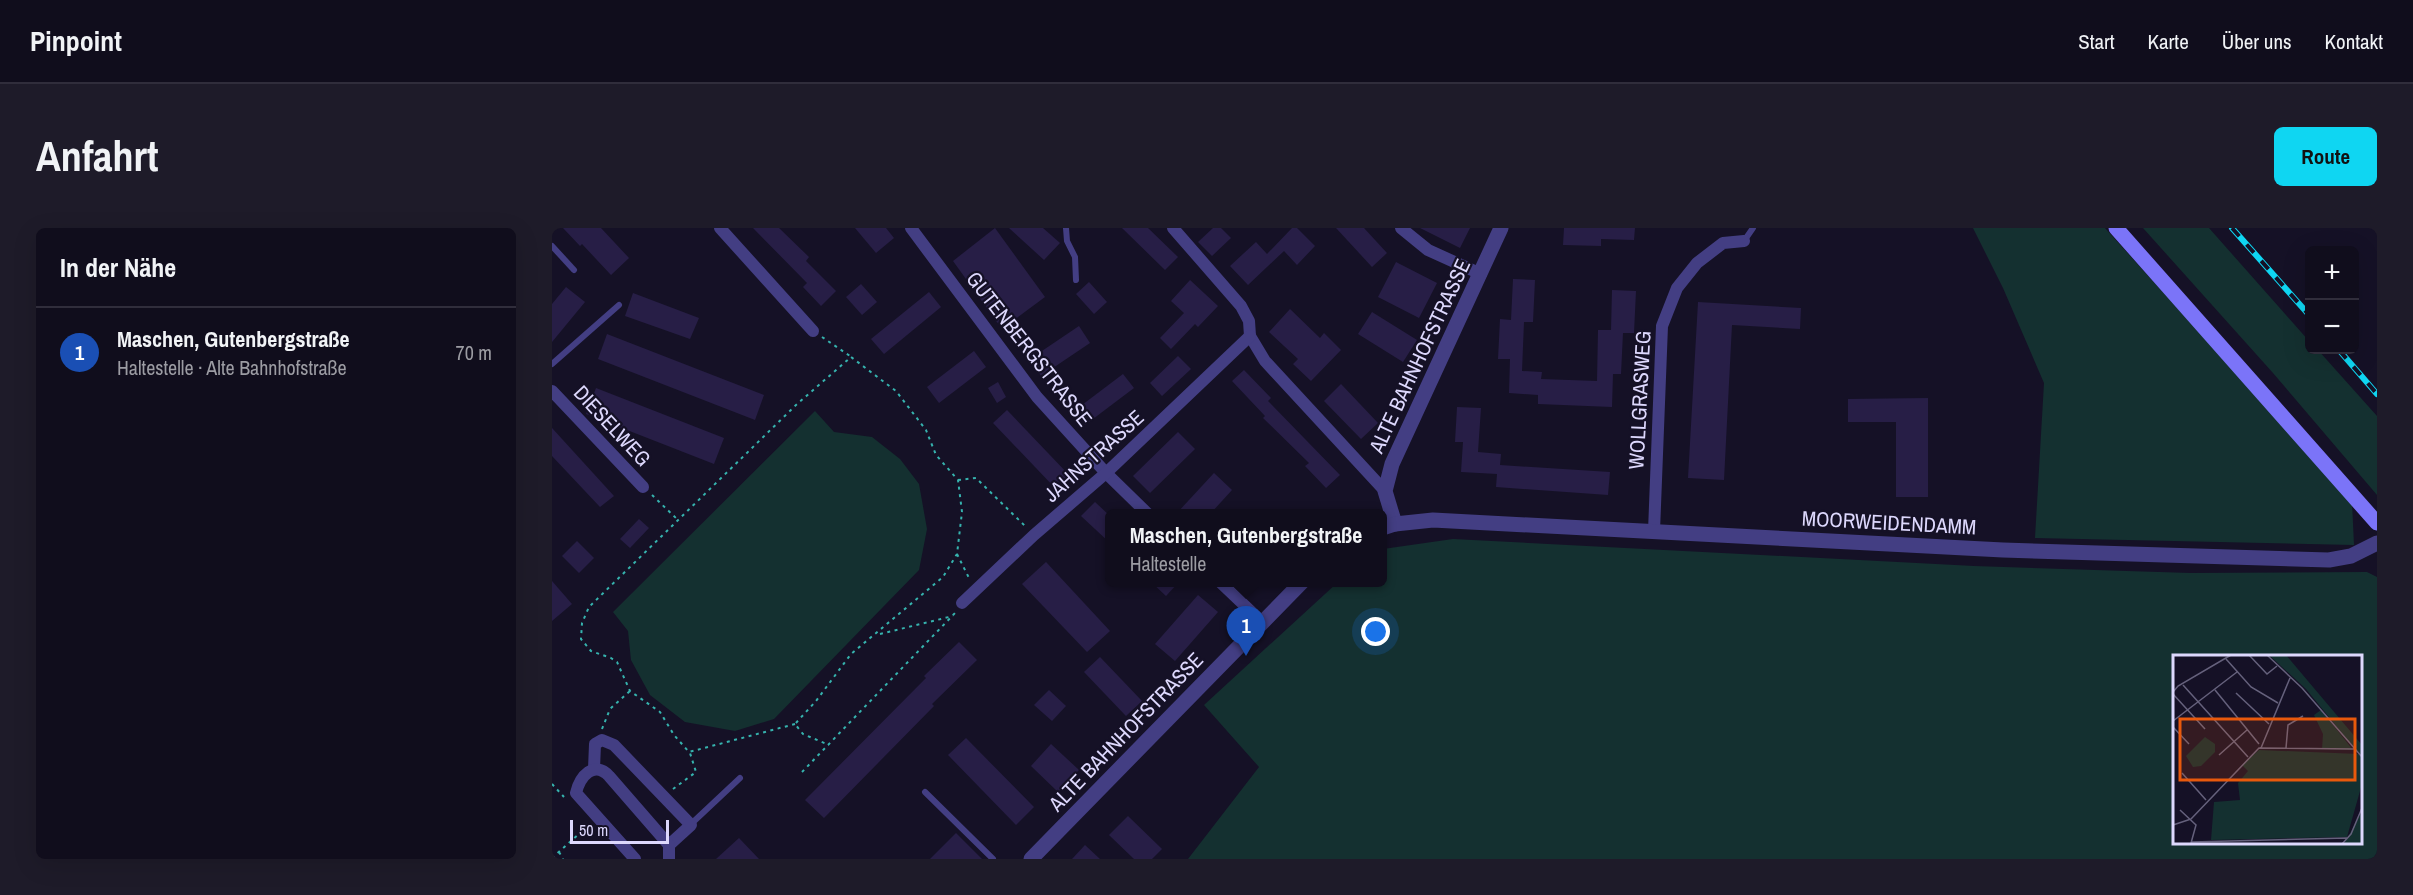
<!DOCTYPE html>
<html lang="de">
<head>
<meta charset="utf-8">
<style>
  :root { --surface:#100d1c; --page:#1e1b29; --text:#f1f3f6; --muted:#9c9ca3; --line:#302d3b; --accent:#0fd6f2 }
  body { margin:0; font-family:"Archivo Narrow",sans-serif; background:var(--page); color:var(--text) }
  .controls { position:absolute; right:18px; top:18px; display:grid; overflow:hidden; border-radius:9px; box-shadow:0 6px 24px #0002 }
  .controls button { width:54px; height:54px; display:grid; place-items:center; padding:0; border:0; border-bottom:2px solid var(--line); background:var(--surface); color:var(--text); font:30px sans-serif }
  .scale { position:absolute; left:18px; bottom:15px; width:99px; box-sizing:border-box; padding-left:6px; border:3px solid #ddd8fd; border-top:0; font-size:16px; line-height:21px; white-space:nowrap; color:#ddd8fd; -webkit-text-stroke:4px #151126; paint-order:stroke }
  .you { position:absolute; left:824px; top:404px; width:21px; height:21px; margin:-15px; border:4px solid #fff; border-radius:50%; background:#1a73e8; box-shadow:0 0 0 9px #1a73e833 }
  .badge { display:grid; place-items:center; width:39px; height:39px; border-radius:50%; background:var(--accent); color:#fff; font-size:20px; font-weight:700 }
  .pin { position:absolute; translate:-50% -50px; filter:drop-shadow(0 2px 3px #0008) }
  .pin::after { content:''; position:absolute; top:32px; width:21px; height:18px; background:inherit; clip-path:polygon(0 0,100% 0,50% 100%) }
  .popup { position:absolute; left:553px; top:281px; width:282px; height:78px; box-sizing:border-box; display:grid; place-content:center; border-radius:9px; background:var(--surface); filter:drop-shadow(0 2px 4px #0005); font-size:20px; white-space:nowrap; color:var(--muted) }
  .popup b { font-size:22px; color:var(--text) }
  .popup::after { content:''; position:absolute; left:50%; top:100%; margin-left:-12px; border:12px solid transparent; border-top-color:var(--surface) }
  .list { margin:0; padding:0; list-style:none }
  h2 { display:flex; justify-content:space-between; align-items:center; height:78px; margin:0; padding:0 24px; font-size:26px }
  h2 small { font-size:20px; font-weight:400; color:var(--muted) }
  .list li { display:grid; grid-template-columns:39px 1fr auto; gap:18px; align-items:center; box-sizing:border-box; height:90px; padding:0 24px; border-top:2px solid var(--line) }
  .list b { display:block; font-size:22px; white-space:nowrap }
  .list p { margin:0; font-size:20px; white-space:nowrap; color:var(--muted) }
  .list em { font-size:20px; font-style:normal; color:var(--muted) }
  .map { position:relative; flex:none; width:1825px; height:631px; overflow:hidden; border-radius:9px }
  header { display:flex; align-items:center; gap:36px; box-sizing:border-box; height:84px; padding:0 30px; background:var(--surface); border-bottom:2px solid var(--line) }
  header strong { font-size:28px }
  nav { display:flex; gap:33px; margin-inline-start:auto; font-size:21px }
  .intro { display:flex; align-items:center; justify-content:space-between; box-sizing:border-box; height:144px; padding:0 36px }
  h1 { margin:0; font-size:42px }
  .button { padding:15px 27px; border-radius:9px; background:var(--accent); color:#111; font-size:21px; font-weight:700 }
  main { display:flex; gap:36px; padding:0 36px }
  aside { flex:1; background:var(--surface); border-radius:9px; box-shadow:0 6px 24px #0002 }
  .map>svg:first-child { display:block }
  .green { fill:#143030; fill-rule:evenodd }
  .building { fill:#271e46 }
  .lines { fill:none; stroke-linecap:round; stroke-linejoin:round }
  .path { stroke:#36b3ae; stroke-width:2; stroke-dasharray:3 4.5; stroke-linecap:butt }
  .service { stroke:#433e83; stroke-width:6 }
  .minor { stroke:#433e83; stroke-width:12 }
  .tertiary { stroke:#433e83; stroke-width:15 }
  .secondary { stroke:#7b74f8; stroke-width:15 }
  .rail-casing { stroke:#0fd6f2; stroke-width:6 }
  .rail { stroke:#151126; stroke-width:4; stroke-dasharray:11; stroke-linecap:butt }
  .labels { text-anchor:middle; stroke-width:4.5; stroke-linejoin:round; paint-order:stroke }
  .street-label { font-size:21px; fill:#ddd8fd; stroke:#151126 }
  .inset-road { fill:none; stroke:#65617c; stroke-width:1.5 }
  .view { fill:#e8590c; fill-opacity:0.15; stroke:#e8590c; stroke-width:3 }
  .inset-edge { fill:none; stroke:#ddd8fd; stroke-width:3 }
</style>
</head>
<body>
<header>
<strong>Pinpoint</strong>
<nav><a>Start</a><a>Karte</a><a>Über uns</a><a>Kontakt</a></nav>
</header>
<div class="intro"><h1>Anfahrt</h1><a class="button">Route</a></div>
<main>
<aside>
<h2>In der Nähe<small></small></h2>
<ul class="list">
<li><span class="badge" style="background:#1a4fb4">1</span><div><b>Maschen, Gutenbergstraße</b><p>Haltestelle · Alte Bahnhofstraße</p></div><em>70 m</em></li>
</ul>
</aside>
<div class="map">
<svg width="1825" height="631" viewBox="0 0 1825 631">
  <rect width="100%" height="100%" fill="#151126"/>
  <g class="green">
    <path d="M1421,0H1553L1800,274L1802,317L1483,310L1492,155L1451,60Z"/>
    <path d="M1591,0H1657L1757,113L1758,122H1766L1825,188V267L1721,145Z"/>
    <path d="M263,183L282,204L320,209L348,231L367,256L375,301L367,342L222,491L183,503L133,494L98,467L79,432L76,403L61,384Z"/>
    <path d="M901,311L1422,338L1638,345L1815,344L1825,349V631H636L707,539L652,477L785,355L831,354V321ZM1622,428H1808V614H1622Z"/>
  </g>
  <g class="building">
    <path d="M11,0H49L77,30L59,47L30,16L28,18Z"/>
    <path d="M201,0H227L257,29L254,33L284,63L269,78L251,59L255,55Z"/>
    <path d="M303,0H334L342,10L324,25Z"/>
    <path d="M443,0L493,69L450,101L401,33Z"/>
    <path d="M457,0H491L508,15L492,32Z"/>
    <path d="M570,0H596L626,29L613,42Z"/>
    <path d="M661,0H669L679,10L660,28L646,14Z"/>
    <path d="M740,0H745L763,18L745,37L732,23L696,57L678,38L704,14L715,26Z"/>
    <path d="M784,0H812L835,25L820,39Z"/>
    <path d="M868,0H918L908,20Z"/>
    <path d="M1012,0H1083L1082,12L1049,11V18L1011,17Z"/>
    <path d="M844,34L885,55L867,90L826,69Z"/>
    <path d="M961,51L983,52L981,94H972L970,143L990,144L989,151L1045,153L1046,102H1059L1060,62L1084,63L1082,105H1071L1069,146H1061L1060,179L986,176V167L957,165L958,131H946L948,91L959,92Z"/>
    <path d="M638,52L666,78L646,99L643,96L619,121L608,110L632,85L619,73Z"/>
    <path d="M537,54L555,74L542,86L524,66Z"/>
    <path d="M309,56L325,74L310,87L294,69Z"/>
    <path d="M14,59L33,74L0,114V76Z"/>
    <path d="M377,64L389,79L332,126L319,111Z"/>
    <path d="M81,65L147,90L138,111L73,88Z"/>
    <path d="M1146,74L1249,80L1248,101L1180,97L1172,252L1136,250Z"/>
    <path d="M738,81L768,110L772,105L789,122L759,153L741,136L746,131L717,104Z"/>
    <path d="M820,84L865,112L851,134L806,106Z"/>
    <path d="M527,98L538,115L489,148L478,131Z"/>
    <path d="M55,106L212,167L203,192L46,131Z"/>
    <path d="M422,123L434,139L387,175L375,159Z"/>
    <path d="M626,128L639,141L610,168L598,155Z"/>
    <path d="M692,142L719,170L716,173L788,247L774,260L753,238L757,235L711,190L713,188L680,153Z"/>
    <path d="M571,146L582,160L533,197L522,183Z"/>
    <path d="M446,154L454,169L445,175L436,160Z"/>
    <path d="M789,156L826,195L809,211L772,173Z"/>
    <path d="M44,160L172,210L162,236L34,186Z"/>
    <path d="M1376,170V269H1344V194H1296V171Z"/>
    <path d="M905,179L929,180L926,224L949,226L948,237L1058,244L1056,267L944,259L945,246L909,244L911,214H903Z"/>
    <path d="M455,182L517,247L503,260L441,195Z"/>
    <path d="M0,200L62,268L48,279L0,228Z"/>
    <path d="M626,204L643,221L598,265L581,248Z"/>
    <path d="M662,245L680,262L659,285H625Z"/>
    <path d="M543,274L558,288V315L529,288Z"/>
    <path d="M87,291L97,300L78,320L68,311Z"/>
    <path d="M25,313L42,330L27,345L10,328Z"/>
    <path d="M494,334L558,403L535,424L470,356Z"/>
    <path d="M0,353L20,376L0,393Z"/>
    <path d="M599,354H627L614,368Z"/>
    <path d="M646,367L666,384L623,433L603,416Z"/>
    <path d="M407,414L425,432L380,476L382,478L272,590L253,572L374,450L372,448Z"/>
    <path d="M548,429L590,473L574,488L532,444Z"/>
    <path d="M497,462L514,478L500,493L482,477Z"/>
    <path d="M414,510L482,579L464,597L396,527Z"/>
    <path d="M499,516L527,542L506,564L479,538Z"/>
    <path d="M576,588L610,621L600,631H582L557,607Z"/>
    <path d="M404,605L430,631H378Z"/>
    <path d="M187,610L207,631H164Z"/>
    <path d="M533,617L548,631H520Z"/>
  </g>
  <g class="lines">
    <g class="path">
      <path d="M270,109L298,128"/>
      <path d="M406,252L424,250L473,298"/>
      <path d="M100,267L126,292"/>
      <path d="M405,326L417,350"/>
      <path d="M328,406L401,388"/>
      <path d="M243,496L137,524L122,507L108,484L78,463L65,434L59,430L39,423L29,411L30,395L37,379L244,177L299,129L344,163L374,202L384,227L406,252L410,284L405,326L391,349L299,426L264,473L243,496L251,506L277,517"/>
      <path d="M50,501L58,481L78,463"/>
      <path d="M250,544L404,384"/>
      <path d="M0,556L12,569"/>
      <path d="M121,561L144,544L138,525"/>
      <path d="M7,624L11,631"/>
      <path d="M0,630L37,597"/>
    </g>
    <g class="service">
      <path d="M514,0L515,13L523,29L524,52"/>
      <path d="M1192,13L1201,0"/>
      <path d="M0,18L22,42"/>
      <path d="M0,136L67,77"/>
      <path d="M373,564L441,631"/>
      <path d="M139,596L188,550"/>
    </g>
    <g class="minor">
      <path d="M168,0L261,103"/>
      <path d="M359,0L485,169L554,245L596,286"/>
      <path d="M621,0L689,78L697,93L698,108L713,133L833,263"/>
      <path d="M849,0L876,22L929,46"/>
      <path d="M0,163L91,259"/>
      <path d="M1102,303L1110,98L1125,60L1145,35L1171,15L1192,13"/>
      <path d="M668,354L710,394"/>
      <path d="M410,375L482,307L554,245L698,108"/>
      <path d="M42,541L43,516L50,512L62,517L139,597L117,617"/>
      <path d="M83,631L24,565C28,548 42,532 57,548L117,617V631"/>
    </g>
    <g class="tertiary">
      <path d="M843,296L833,263L840,236L949,0"/>
      <path d="M831,300L843,296L881,292L1451,322L1777,332L1799,328L1825,315"/>
      <path d="M479,631L750,354"/>
    </g>
    <path class="secondary" d="M1564,0L1825,295"/>
    <g class="rail-casing">
      <g id="rail">
        <path d="M1680,0L1758,88"/>
        <path d="M1787,122L1825,166"/>
      </g>
    </g>
    <use href="#rail" class="rail"/>
  </g>
  <g class="labels">
    <g class="street-label">
      <text transform="translate(477 121) rotate(52)" y="7">GUTENBERGSTRASSE</text>
      <text transform="translate(868 128) rotate(-65)" y="7">ALTE BAHNHOFSTRASSE</text>
      <text transform="translate(1088 172) rotate(-87)" y="7">WOLLGRASWEG</text>
      <text transform="translate(60 198) rotate(47)" y="7">DIESELWEG</text>
      <text transform="translate(542 228) rotate(-42)" y="7">JAHNSTRASSE</text>
      <text transform="translate(1337 295) rotate(3)" y="7">MOORWEIDENDAMM</text>
      <text transform="translate(574 504) rotate(-46)" y="7">ALTE BAHNHOFSTRASSE</text>
    </g>
  </g>
  <g transform="translate(1621 427)">
    <rect width="189" height="189" fill="#151126"/>
    <path d="M96,0H113L189,90V129L174,182L38,185L41,147L67,145L65,128L75,116L69,110L86,95L186,99L133,34ZM148,55L180,95L149,94L150,79L141,60ZM32,82L42,89V97L28,111L20,112L13,101ZM189,157V189H171Z" fill="#143030"/>
    <path class="inset-road" d="M76,0L94,19L104,11M94,0L129,33L189,102M53,4L78,32L105,48M10,30L75,102M42,35L86,89M0,37L5,31L58,0M63,38L96,69M0,39L32,74M0,66L64,17M0,72L16,89M88,93L117,23M113,93L115,70L130,61M46,100L74,75M9,118L33,145M7,155L23,170L18,188M18,164L86,93L183,94M0,170L18,164M19,187L174,183M169,189L178,179L189,153"/>
    <path class="view" d="M7,64H182V125H7Z"/>
    <rect width="189" height="189" class="inset-edge"/>
  </g>
</svg>
<div class="controls">
<button>+</button>
<button>−</button>
</div>
<div class="scale">50 m</div>
<div class="you"></div>
<div class="pin badge" style="left:694px;top:428px;background:#1a4fb4">1</div>
<div class="popup"><b>Maschen, Gutenbergstraße</b>Haltestelle</div>
</div>
</main>
</body>
</html>
